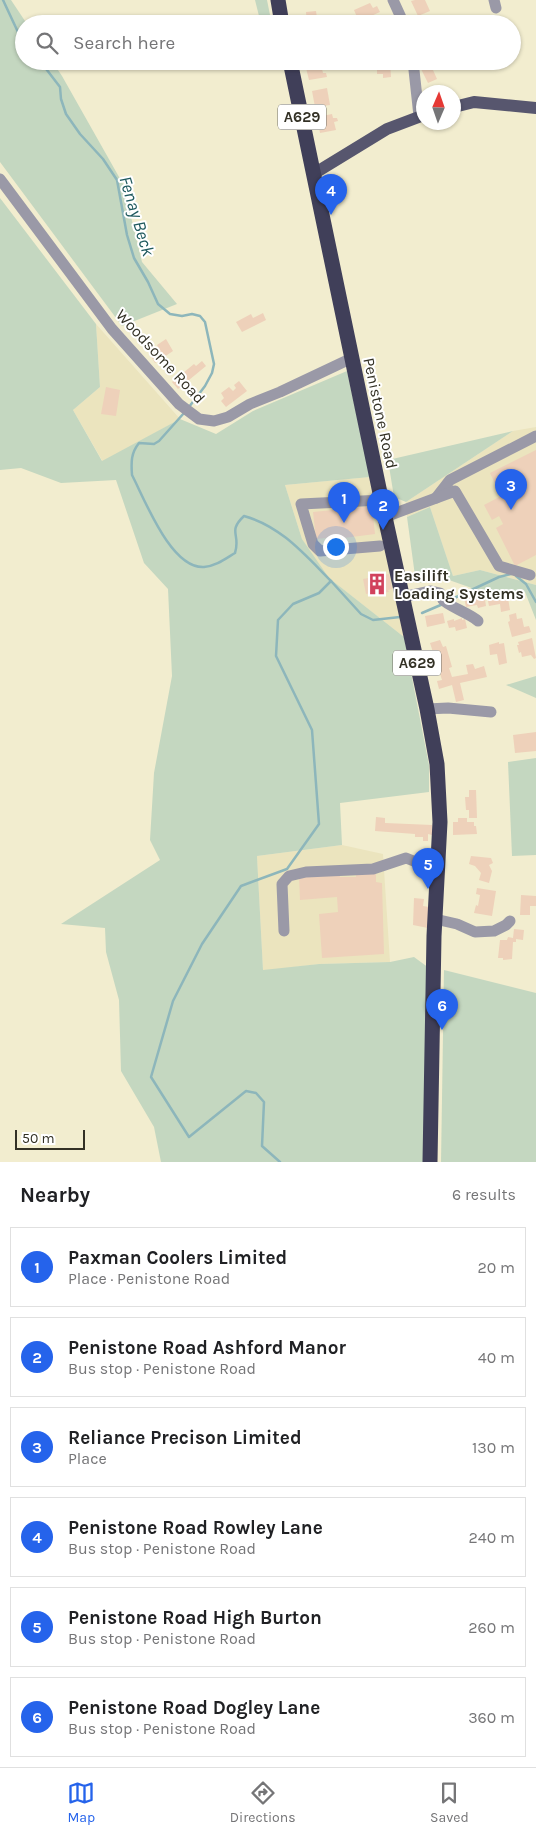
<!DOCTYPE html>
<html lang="en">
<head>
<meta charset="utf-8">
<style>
  :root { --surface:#fff; --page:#f6f6f6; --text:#202124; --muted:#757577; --line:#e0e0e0; --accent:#2563eb }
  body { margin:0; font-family:Karla,sans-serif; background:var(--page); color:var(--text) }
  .compass { position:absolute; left:416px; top:85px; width:45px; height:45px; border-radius:50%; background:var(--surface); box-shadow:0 1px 4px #0004; rotate:2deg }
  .scale { position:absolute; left:15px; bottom:12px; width:70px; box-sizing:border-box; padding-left:5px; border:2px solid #333125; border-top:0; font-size:14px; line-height:18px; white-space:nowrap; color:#333125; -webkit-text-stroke:4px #fff; paint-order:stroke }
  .you { position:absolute; left:335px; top:546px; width:18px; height:18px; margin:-12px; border:4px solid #fff; border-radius:50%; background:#1a73e8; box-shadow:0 0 0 8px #1a73e833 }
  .badge { display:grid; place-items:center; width:32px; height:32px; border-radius:50%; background:var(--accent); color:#fff; font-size:16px; font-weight:700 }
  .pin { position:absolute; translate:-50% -41px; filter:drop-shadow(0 1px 2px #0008) }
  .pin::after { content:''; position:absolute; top:26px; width:18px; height:15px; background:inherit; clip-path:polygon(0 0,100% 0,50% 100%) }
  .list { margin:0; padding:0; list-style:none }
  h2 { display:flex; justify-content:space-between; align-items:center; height:65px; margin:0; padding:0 20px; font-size:21px }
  h2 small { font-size:16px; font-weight:400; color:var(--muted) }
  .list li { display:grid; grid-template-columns:32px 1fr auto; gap:15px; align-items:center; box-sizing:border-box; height:80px; margin:0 10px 10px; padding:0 10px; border:1px solid var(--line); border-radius:0px }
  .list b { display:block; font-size:19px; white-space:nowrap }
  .list p { margin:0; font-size:16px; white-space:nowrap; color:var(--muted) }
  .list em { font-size:16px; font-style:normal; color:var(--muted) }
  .icon { flex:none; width:28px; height:28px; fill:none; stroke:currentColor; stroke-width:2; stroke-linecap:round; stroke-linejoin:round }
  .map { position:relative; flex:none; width:536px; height:1162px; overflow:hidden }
  .search { position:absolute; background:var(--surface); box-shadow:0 1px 4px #0004; left:15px; right:15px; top:15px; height:55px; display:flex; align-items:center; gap:12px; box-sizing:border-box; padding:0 18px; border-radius:28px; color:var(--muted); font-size:19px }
  .sheet { height:605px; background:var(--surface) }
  nav { display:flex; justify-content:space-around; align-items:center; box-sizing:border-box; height:70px; border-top:1px solid var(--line); background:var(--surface); font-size:14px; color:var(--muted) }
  nav a { display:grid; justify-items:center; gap:2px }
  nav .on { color:var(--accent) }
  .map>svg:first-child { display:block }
  .built { fill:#ebe4be }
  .green { fill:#c4d7c0 }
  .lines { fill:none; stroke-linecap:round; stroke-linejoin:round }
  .stream { stroke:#8db6bb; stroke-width:2.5 }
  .building { fill:#eed1ba }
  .minor { stroke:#9a99a7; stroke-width:11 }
  .major { stroke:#57566e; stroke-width:12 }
  .highway { stroke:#403f59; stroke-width:15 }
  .labels { text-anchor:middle; stroke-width:4; stroke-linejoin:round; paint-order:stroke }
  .shield { fill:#fff; stroke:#706f66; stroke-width:1 }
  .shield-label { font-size:15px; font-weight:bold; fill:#333125 }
  .street-label { font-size:16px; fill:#333125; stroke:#fff }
  .poi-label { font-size:16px; font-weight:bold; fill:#333125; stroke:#fff; text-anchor:start }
  .water-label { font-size:18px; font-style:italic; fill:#205a5f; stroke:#fff }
</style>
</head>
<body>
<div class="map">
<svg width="536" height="1162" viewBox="0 0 536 1162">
  <rect width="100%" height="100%" fill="#f2edcf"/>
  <g class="built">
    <path d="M96,324L180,419L103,462L73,410L100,387Z"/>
    <path d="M536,427V585L480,570L453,576L430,507L407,517L406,502L513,431Z"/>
    <path d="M370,477L404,637L325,575L302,539L285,485Z"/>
    <path d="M342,845L383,854L390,962L319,964L263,971L257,856Z"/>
  </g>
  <g class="green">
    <path d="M0,0H11L27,24H24V61H52L62,76L123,184L142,262L177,304L122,326L0,162Z"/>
    <path d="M255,0H267L270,15L268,24H261Z"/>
    <path d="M0,198L96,324L100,387L73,410L102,461L180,419L216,434L253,411L347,371L370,477L285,485L302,539L329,578L404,637L429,765V792L340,803L342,845L257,856L263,970L319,964L390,962L414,957L429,968L423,1162H161L154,1127L121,1071L119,1000L106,952L105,928L61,924L160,860L150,840L154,773L172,676L168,589L144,563L116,480L61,483L21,468L0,470Z"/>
    <path d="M513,431L406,502L394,497L388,460Z"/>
    <path d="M430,507L453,576L480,570L536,585V620L525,592H483L449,580L416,583L407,517Z"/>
    <path d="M536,676V698L506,685Z"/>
    <path d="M536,758V855L512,856L508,762Z"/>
    <path d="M444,970L536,993V1162H441Z"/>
  </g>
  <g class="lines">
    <g class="stream">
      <path d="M3,0L24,45"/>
      <path d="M40,61L60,87L61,99L66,114L80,134L103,159L117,180L127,235L134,258L148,282L158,304L170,314L182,316L192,314L200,316L205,322L214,364L212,373L205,386L189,407"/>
      <path d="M184,413L159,441L154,444L139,443C131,453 131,462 132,475C145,500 171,569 204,567C216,566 225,559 235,553C241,534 227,532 244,516C281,526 305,555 331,581L319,593L293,604L278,620L276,656L312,730L319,824L287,869L241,886L202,944L173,1001L151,1077L189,1137L246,1091L256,1093L264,1102L262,1146L280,1162"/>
      <path d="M516,576L526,584L536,602"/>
      <path d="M331,581L361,614L373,620L400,617"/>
      <path d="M450,600L499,577L511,574"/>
      <path d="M422,613L443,604"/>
    </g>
  </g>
  <g class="building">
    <path d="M415,0H425L430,11L418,16L411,1Z"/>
    <path d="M370,3L373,8L377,6L380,12L362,20L360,16L357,17L354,10Z"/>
    <path d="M316,11L318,24H307L306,12Z"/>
    <path d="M437,16L440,24H417Z"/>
    <path d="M320,61L321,65H325V68L322,69L323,73H326L327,77L309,80L305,64Z"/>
    <path d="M429,61H441L436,63L437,65L435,66L436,69L433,70L437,79L428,83L420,67Z"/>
    <path d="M382,62H390L391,77L383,78V74H377V66H382Z"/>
    <path d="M327,88L330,105L315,107L312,91Z"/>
    <path d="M332,114L333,118H337L338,121L334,122L336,130L320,133L317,117Z"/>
    <path d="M263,313L266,320L242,332L236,322L251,314L253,318Z"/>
    <path d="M166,339L173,351L155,363L150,355L159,349L157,345Z"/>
    <path d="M202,361L206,366L178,389L172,382L194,364L196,366Z"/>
    <path d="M239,381L247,391L226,407L221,401L224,398L221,393L229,387L233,391L236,388L234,385Z"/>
    <path d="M106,387L120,390L116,416L101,414Z"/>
    <path d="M536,450V555L515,566L496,528L503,524L499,516L492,520L484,505L503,495L506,502L513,498L506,484L497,488L490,473Z"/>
    <path d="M372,506L375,534L336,539V537L316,539L313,512Z"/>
    <path d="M389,574L392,589L388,590L389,592L366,594L363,579Z"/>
    <path d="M507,592L510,610L501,612L500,604L489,606L487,596Z"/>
    <path d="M484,593L486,606L478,608L477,605L466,607L464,597Z"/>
    <path d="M443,613L445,623L427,627L425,616Z"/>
    <path d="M516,613L517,619L522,618L524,627L529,626L531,632L512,637L508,622L510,621L509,615Z"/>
    <path d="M462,618V620L465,619L467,628L456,631L455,627L449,628L447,621L454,619V621Z"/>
    <path d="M532,638L536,658L534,659L531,655L522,657L521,652L519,653L517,645H519L518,642Z"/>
    <path d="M440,640L443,647L446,646L452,667L449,668L452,677L468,674L466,665L473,664L475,669L484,666L487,677L460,683L464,700L456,702L452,685L439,689L437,681L442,680L430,643Z"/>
    <path d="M499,642V644L504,643L507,663L499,665L497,654L490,655L489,645Z"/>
    <path d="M536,732V751L515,753L513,735Z"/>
    <path d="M469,790H476L477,818H469V810H466L465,797H469Z"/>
    <path d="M376,817L385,818V823L432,825V835L428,834V841H423V837H415V834L375,831Z"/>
    <path d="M458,818H467V822H474V826H476L477,834L453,835V822H458Z"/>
    <path d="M471,856L491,858L493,863L489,865L492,871L489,883L479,880L481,873L475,866L469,864Z"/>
    <path d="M340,873V877H356V874H376V882L382,883L384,954L322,958L319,914L338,912L337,897L300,900L299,876Z"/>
    <path d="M477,888L496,891L492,916L474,913L476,905L478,906L480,895L476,894Z"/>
    <path d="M521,895L536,896V906H530V915H520Z"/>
    <path d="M414,898L424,899L423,906L429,907L428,928L413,925Z"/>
    <path d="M514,929L524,930L523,940L516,939V942H513L512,959L503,960V958H498L500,940H507L508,937L513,938Z"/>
  </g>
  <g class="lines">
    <g class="minor">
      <path d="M393,0L404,24"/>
      <path d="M494,0L496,8"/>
      <path d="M413,61L419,116"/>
      <path d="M0,179L112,329L179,404L199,419L214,421L228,417L250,404L280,392L352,358"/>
      <path d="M436,498L450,480L536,436"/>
      <path d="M385,517L455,491L499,566L530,575"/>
      <path d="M380,546L320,551L313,544L301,504L382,500"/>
      <path d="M403,597L431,591L440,593C442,595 442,598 443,600C446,605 471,614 478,621"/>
      <path d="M427,709L448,708L491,712"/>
      <path d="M435,919L457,924L475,932L494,931L506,925L510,921"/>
      <path d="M284,931L282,884L289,876L306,872L373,869L406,858L416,862L428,874L437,876"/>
    </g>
    <g class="major">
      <path d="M454,107L474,102L536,108"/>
      <path d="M315,173L387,129L424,115"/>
    </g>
    <g class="highway">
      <path d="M278,0L282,24"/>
      <path d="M290,61L385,517L427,709L437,764L440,822L434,936L430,1162"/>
    </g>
  </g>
  <defs>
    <g id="building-bare" transform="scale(1.725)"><path d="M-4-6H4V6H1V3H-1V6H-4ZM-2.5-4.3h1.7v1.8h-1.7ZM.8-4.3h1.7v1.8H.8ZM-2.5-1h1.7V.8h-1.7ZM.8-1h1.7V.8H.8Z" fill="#d1415c" stroke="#fff" stroke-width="2.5" paint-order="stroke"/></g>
  </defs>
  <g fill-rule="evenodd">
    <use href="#building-bare" x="377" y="584"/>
  </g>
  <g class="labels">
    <g class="shield">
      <rect x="278" y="104.5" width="48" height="25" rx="4"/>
      <rect x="393" y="650.5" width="48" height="25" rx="4"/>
    </g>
    <g class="shield-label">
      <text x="302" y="122">A629</text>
      <text x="417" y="668">A629</text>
    </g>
    <g class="street-label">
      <text transform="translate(161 356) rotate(47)" y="6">Woodsome Road</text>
      <text transform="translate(381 413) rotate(78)" y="6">Penistone Road</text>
    </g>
    <g class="poi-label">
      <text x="394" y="581">Easilift<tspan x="394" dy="18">Loading Systems</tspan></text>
    </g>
    <g class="water-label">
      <text transform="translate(137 216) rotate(73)" y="6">Fenay Beck</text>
    </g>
  </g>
</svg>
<svg class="compass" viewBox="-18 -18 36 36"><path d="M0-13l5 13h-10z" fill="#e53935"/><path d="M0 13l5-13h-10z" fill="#757577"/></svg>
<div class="scale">50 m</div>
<div class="you"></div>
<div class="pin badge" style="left:344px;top:523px">1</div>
<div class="pin badge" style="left:383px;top:530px">2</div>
<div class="pin badge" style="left:511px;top:510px">3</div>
<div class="pin badge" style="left:331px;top:215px">4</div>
<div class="pin badge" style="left:428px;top:889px">5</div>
<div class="pin badge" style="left:442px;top:1030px">6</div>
<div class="search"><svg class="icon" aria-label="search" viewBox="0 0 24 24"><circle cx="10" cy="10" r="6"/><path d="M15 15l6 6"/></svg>Search here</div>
</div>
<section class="sheet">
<h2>Nearby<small>6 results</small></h2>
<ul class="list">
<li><span class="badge">1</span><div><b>Paxman Coolers Limited</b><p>Place · Penistone Road</p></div><em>20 m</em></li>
<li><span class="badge">2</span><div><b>Penistone Road Ashford Manor</b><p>Bus stop · Penistone Road</p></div><em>40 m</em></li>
<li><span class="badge">3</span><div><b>Reliance Precison Limited</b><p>Place</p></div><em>130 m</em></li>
<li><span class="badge">4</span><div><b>Penistone Road Rowley Lane</b><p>Bus stop · Penistone Road</p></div><em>240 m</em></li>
<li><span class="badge">5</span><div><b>Penistone Road High Burton</b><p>Bus stop · Penistone Road</p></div><em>260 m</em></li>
<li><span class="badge">6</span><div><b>Penistone Road Dogley Lane</b><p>Bus stop · Penistone Road</p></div><em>360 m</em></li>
</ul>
</section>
<nav>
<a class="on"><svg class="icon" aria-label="map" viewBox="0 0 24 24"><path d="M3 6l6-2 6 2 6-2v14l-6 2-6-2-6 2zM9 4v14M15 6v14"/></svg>Map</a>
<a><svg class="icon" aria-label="directions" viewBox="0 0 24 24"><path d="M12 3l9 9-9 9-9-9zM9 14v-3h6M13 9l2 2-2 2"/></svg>Directions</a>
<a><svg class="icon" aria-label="saved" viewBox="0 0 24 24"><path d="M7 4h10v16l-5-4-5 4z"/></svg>Saved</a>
</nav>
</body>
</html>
